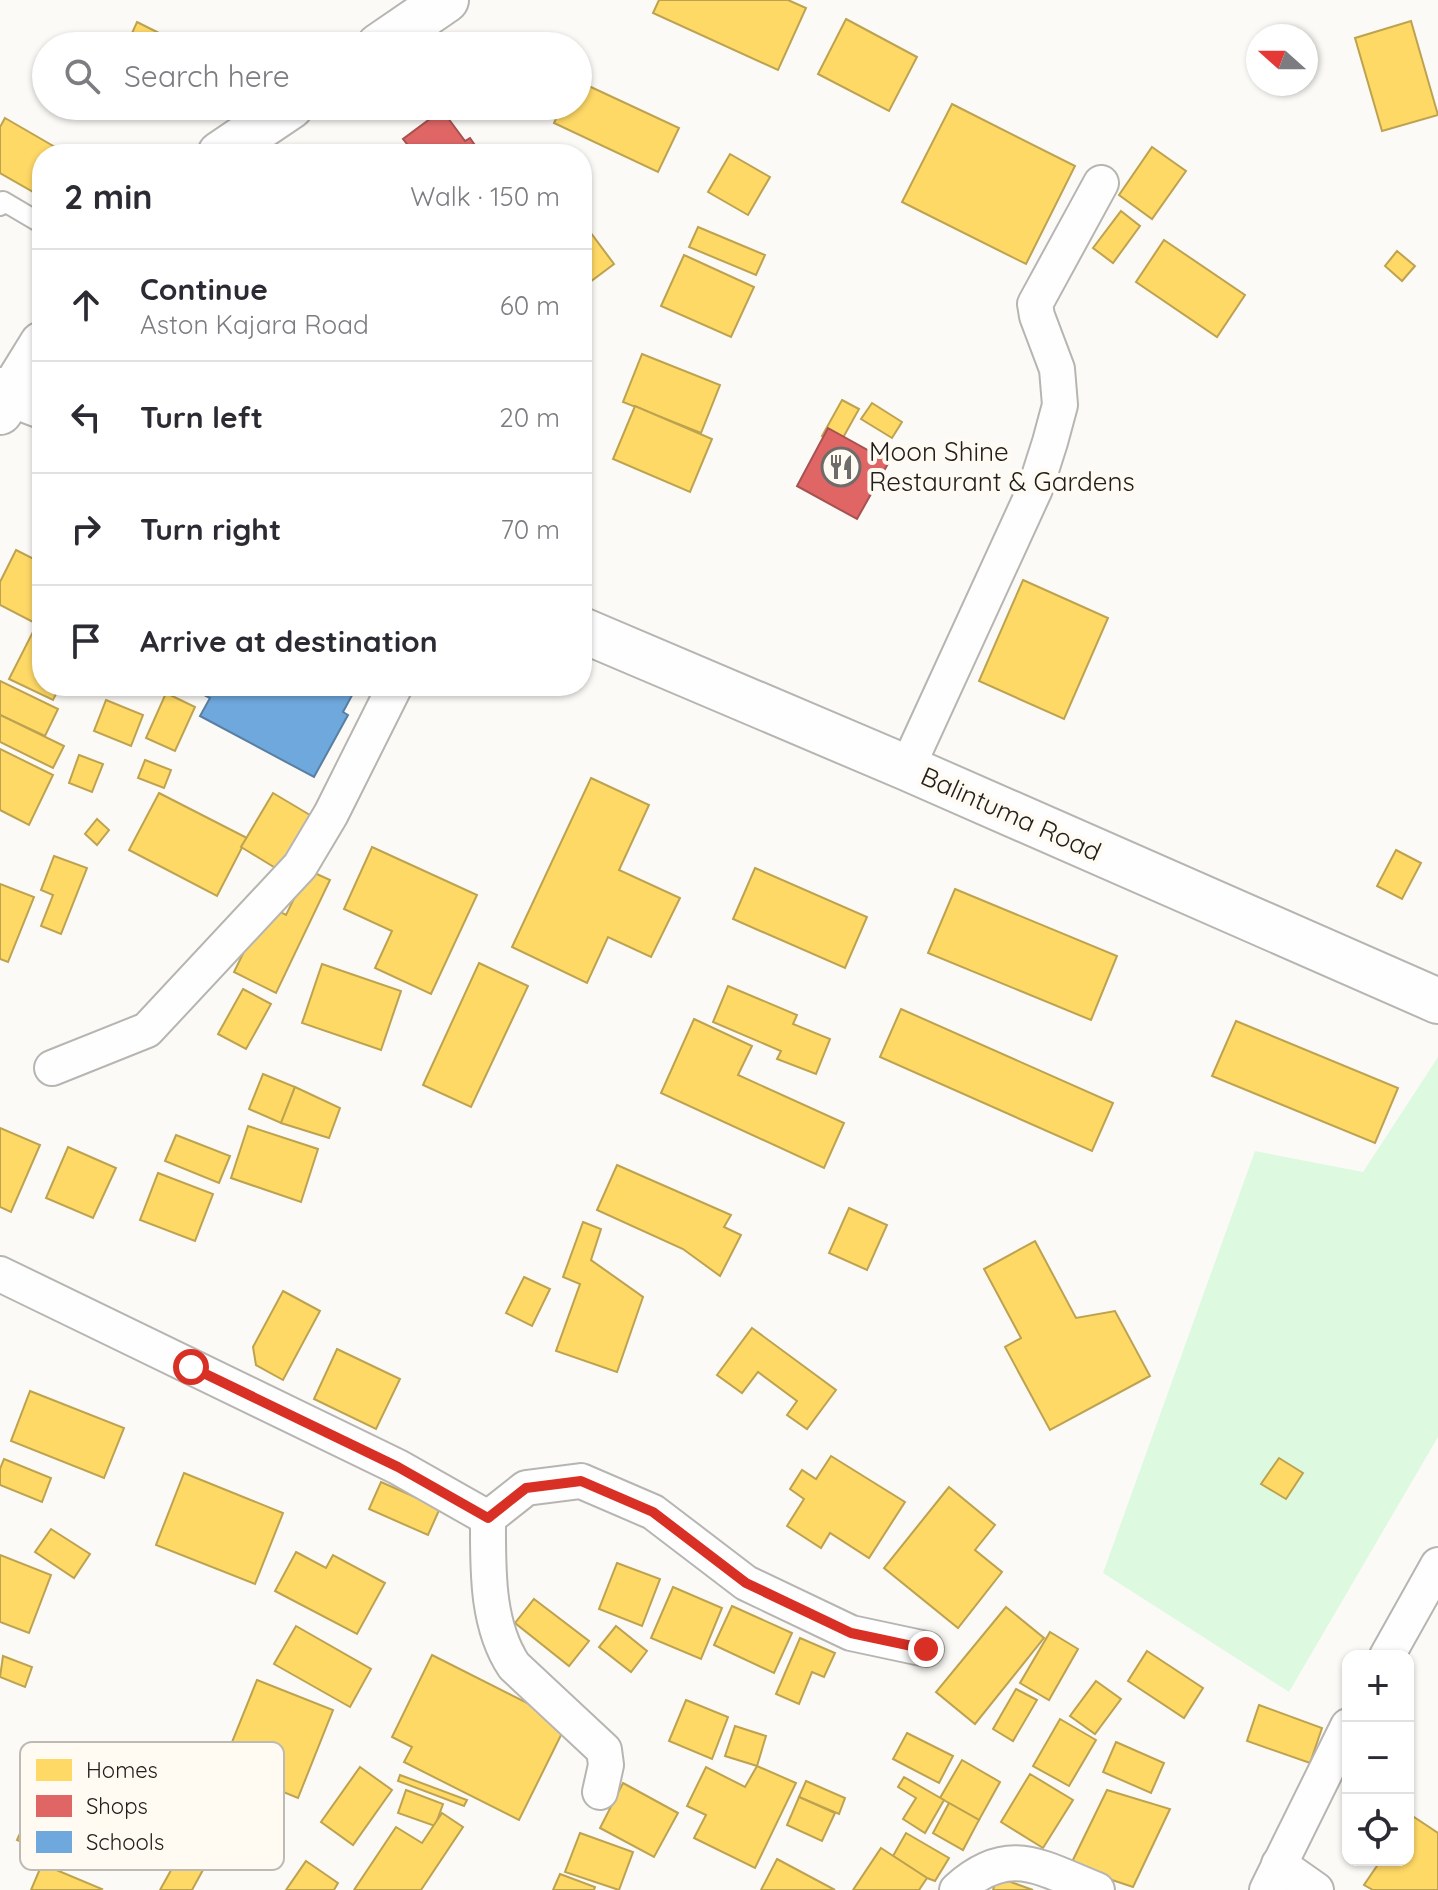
<!DOCTYPE html>
<html lang="en">
<head>
<meta charset="utf-8">
<style>
  :root { --surface:#fff; --page:#f7f7f7; --text:#2b2b33; --muted:#7c7c81; --line:#e1e1e2 }
  body { margin:0; font-family:Quicksand,sans-serif; background:var(--page); color:var(--text) }
  .controls { position:absolute; right:24px; bottom:24px; display:grid; overflow:hidden; border-radius:16px; box-shadow:0 2px 6px #0004 }
  .controls button { width:72px; height:72px; display:grid; place-items:center; padding:0; border:0; border-bottom:2px solid var(--line); background:var(--surface); color:var(--text); font:40px sans-serif }
  .compass { position:absolute; left:1246px; top:24px; width:72px; height:72px; border-radius:50%; background:var(--surface); box-shadow:0 2px 6px #0004; rotate:291deg }
  .stop { position:absolute; width:24px; height:24px; margin:-18px; border:6px solid #d93025; border-radius:50%; background:#fff }
  .stop.end { background:#d93025; border-color:#fff; box-shadow:0 2px 8px #0008 }
  .list { margin:0; padding:0; list-style:none }
  h2 { display:flex; justify-content:space-between; align-items:center; height:104px; margin:0; padding:0 32px; font-size:34px }
  h2 small { font-size:26px; font-weight:400; color:var(--muted) }
  .list li { display:grid; grid-template-columns:52px 1fr auto; gap:24px; align-items:center; box-sizing:border-box; height:112px; padding:0 32px; border-top:2px solid var(--line) }
  .list b { display:block; font-size:30px; white-space:nowrap }
  .list p { margin:0; font-size:26px; white-space:nowrap; color:var(--muted) }
  .list em { font-size:26px; font-style:normal; color:var(--muted) }
  .icon { flex:none; width:44px; height:44px; fill:none; stroke:currentColor; stroke-width:2; stroke-linecap:round; stroke-linejoin:round }
  .map { position:relative; flex:none; width:1438px; height:1890px; overflow:hidden }
  .search { position:absolute; background:var(--surface); box-shadow:0 2px 6px #0004; left:32px; top:32px; width:560px; height:88px; display:flex; align-items:center; gap:20px; box-sizing:border-box; padding:0 28px; border-radius:44px; color:var(--muted); font-size:30px }
  .panel { position:absolute; background:var(--surface); box-shadow:0 2px 6px #0004; left:32px; top:144px; width:560px; height:552px; border-radius:32px }
  .map>svg:first-child { display:block }
  .green { fill:#ddfae0 }
  .homes { fill:#ffd966; stroke:#bda250; stroke-width:2 }
  .shops { fill:#e06666; stroke:#a75150; stroke-width:2 }
  .schools { fill:#6fa8dc; stroke:#587fa3; stroke-width:2 }
  .lines { fill:none; stroke-linecap:round; stroke-linejoin:round }
  .service-casing { stroke:#b7b5b2; stroke-width:22 }
  .minor-casing { stroke:#b7b5b2; stroke-width:38 }
  .tertiary-casing { stroke:#b7b5b2; stroke-width:48 }
  .secondary-casing { stroke:#b7b5b2; stroke-width:48 }
  .service { stroke:#fffefe; stroke-width:18 }
  .minor { stroke:#fffefe; stroke-width:34 }
  .tertiary { stroke:#fffefe; stroke-width:44 }
  .secondary { stroke:#fffefe; stroke-width:44 }
  .route { stroke:#d93025; stroke-width:10 }
  .labels { text-anchor:middle; stroke-width:8; stroke-linejoin:round; paint-order:stroke }
  .poi-label { font-size:26px; fill:#22201d; stroke:#fffbf3; text-anchor:start }
  .street-label { font-size:26px; fill:#22201d; stroke:#fffbf3 }
  .key { fill:#fffbf3; stroke:#bdb9b3; stroke-width:2 }
  .key-label { font-size:22px; fill:#22201d }
</style>
</head>
<body>
<div class="map">
<svg width="1438" height="1890" viewBox="0 0 1438 1890">
  <rect width="100%" height="100%" fill="#fcfaf6"/>
  <path class="green" d="M1438,1057V1437L1289,1692L1103,1573L1255,1151L1363,1172Z"/>
  <g class="homes">
    <path d="M659,0H788L806,8L778,70L653,13Z"/>
    <path d="M846,19L917,57L889,111L818,74Z"/>
    <path d="M1411,21L1438,115L1382,131L1355,38Z"/>
    <path d="M137,22L161,34L155,46H136L128,42Z"/>
    <path d="M578,81L679,128L658,172L554,123L562,106H578Z"/>
    <path d="M952,104L1075,166L1026,264L902,202Z"/>
    <path d="M5,118L67,154H42V197L0,173V127Z"/>
    <path d="M1152,147L1186,171L1152,219L1119,195Z"/>
    <path d="M730,154L770,177L748,215L708,192Z"/>
    <path d="M1121,211L1140,226L1113,263L1093,248Z"/>
    <path d="M582,221L614,264L582,288Z"/>
    <path d="M698,227L765,255L756,275L689,247Z"/>
    <path d="M1164,240L1245,295L1217,337L1136,282Z"/>
    <path d="M1397,251L1415,266L1402,281L1385,266Z"/>
    <path d="M684,255L754,287L731,337L661,306Z"/>
    <path d="M642,354L720,385L701,433L623,402Z"/>
    <path d="M842,400L859,409L839,445L822,436Z"/>
    <path d="M872,403L902,422L892,438L861,419Z"/>
    <path d="M635,406L712,439L690,492L613,459Z"/>
    <path d="M16,550L42,563V686H60L53,700L9,679L37,624L0,605V582Z"/>
    <path d="M1023,580L1108,618L1064,719L979,681Z"/>
    <path d="M0,681L58,709L45,736L0,715Z"/>
    <path d="M166,693L195,707L175,751L146,738Z"/>
    <path d="M106,700L143,715L131,746L94,731Z"/>
    <path d="M0,715L64,746L53,768L0,742Z"/>
    <path d="M0,749L53,775L29,825L0,810Z"/>
    <path d="M79,755L103,764L92,792L69,783Z"/>
    <path d="M145,760L171,770L164,788L138,778Z"/>
    <path d="M591,778L649,805L619,870L680,898L651,957L608,937L587,983L512,947Z"/>
    <path d="M159,793L247,838L217,896L129,850Z"/>
    <path d="M273,793L315,818L282,872L241,847Z"/>
    <path d="M97,819L109,830L97,845L85,834Z"/>
    <path d="M372,847L477,895L431,994L375,968L392,931L344,909Z"/>
    <path d="M1396,850L1421,863L1402,899L1377,886Z"/>
    <path d="M54,856L87,868L61,934L41,926L53,895L41,890Z"/>
    <path d="M755,868L867,917L845,968L733,919Z"/>
    <path d="M308,870L330,880L276,993L234,972L267,905L286,915Z"/>
    <path d="M0,884L34,897L8,962L0,959Z"/>
    <path d="M955,889L1117,956L1091,1020L928,953Z"/>
    <path d="M479,963L528,986L471,1107L423,1085Z"/>
    <path d="M322,964L401,991L381,1050L302,1023Z"/>
    <path d="M728,986L797,1015L793,1024L830,1039L816,1074L777,1059L781,1051L713,1022Z"/>
    <path d="M243,989L271,1004L246,1049L218,1034Z"/>
    <path d="M901,1009L1113,1103L1092,1151L880,1057Z"/>
    <path d="M694,1019L752,1046L738,1075L844,1123L824,1168L661,1093Z"/>
    <path d="M1236,1021L1398,1088L1375,1143L1212,1076Z"/>
    <path d="M263,1074L295,1087L281,1123L249,1109Z"/>
    <path d="M295,1087L340,1108L329,1138L281,1123Z"/>
    <path d="M248,1126L318,1149L301,1202L231,1178Z"/>
    <path d="M0,1128L40,1145L11,1212L0,1207Z"/>
    <path d="M176,1135L230,1156L219,1183L165,1161Z"/>
    <path d="M68,1147L116,1168L93,1218L46,1198Z"/>
    <path d="M617,1165L731,1215L724,1227L741,1235L720,1276L683,1249L597,1210Z"/>
    <path d="M158,1173L213,1194L195,1241L140,1220Z"/>
    <path d="M849,1208L887,1225L867,1270L829,1253Z"/>
    <path d="M583,1222L601,1229L591,1260L643,1297L617,1372L556,1351L580,1284L563,1277Z"/>
    <path d="M1035,1241L1076,1318L1115,1311L1150,1376L1050,1430L1005,1347L1021,1338L984,1269Z"/>
    <path d="M524,1277L550,1289L532,1326L506,1313Z"/>
    <path d="M283,1291L320,1311L283,1380L256,1365L253,1347Z"/>
    <path d="M752,1328L836,1390L807,1429L787,1415L797,1401L758,1372L742,1393L717,1375Z"/>
    <path d="M337,1349L400,1379L376,1429L314,1399Z"/>
    <path d="M30,1391L124,1428L104,1478L11,1441Z"/>
    <path d="M831,1456L905,1502L869,1558L830,1533L821,1548L787,1526L804,1499L790,1489L802,1470L816,1479Z"/>
    <path d="M1279,1458L1303,1473L1286,1499L1261,1484Z"/>
    <path d="M4,1459L51,1478L42,1502L0,1485V1469Z"/>
    <path d="M184,1473L283,1513L255,1584L156,1545Z"/>
    <path d="M381,1482L440,1508L428,1535L369,1509Z"/>
    <path d="M949,1487L995,1525L975,1550L1002,1572L958,1628L884,1568Z"/>
    <path d="M51,1529L90,1554L74,1578L35,1552Z"/>
    <path d="M296,1552L326,1568L333,1555L385,1583L357,1634L275,1591Z"/>
    <path d="M0,1555L51,1575L29,1633L0,1622Z"/>
    <path d="M617,1563L660,1579L642,1626L599,1609Z"/>
    <path d="M673,1587L722,1608L701,1659L651,1638Z"/>
    <path d="M534,1599L589,1641L569,1666L515,1623Z"/>
    <path d="M732,1606L792,1633L774,1673L714,1645Z"/>
    <path d="M1006,1607L1044,1638L975,1724L936,1692Z"/>
    <path d="M296,1626L371,1669L350,1707L274,1664Z"/>
    <path d="M616,1626L647,1651L631,1672L599,1647Z"/>
    <path d="M1050,1632L1078,1649L1049,1700L1020,1683Z"/>
    <path d="M800,1638L835,1653L824,1677L812,1672L799,1704L776,1694Z"/>
    <path d="M1147,1651L1203,1688L1184,1718L1128,1681Z"/>
    <path d="M432,1655L567,1723L519,1820L404,1762L412,1747L392,1737Z"/>
    <path d="M3,1656L32,1667L25,1687L0,1677Z"/>
    <path d="M257,1680L333,1710L298,1798L222,1767Z"/>
    <path d="M1096,1681L1121,1699L1095,1734L1070,1716Z"/>
    <path d="M1016,1689L1037,1700L1013,1741L993,1729Z"/>
    <path d="M686,1700L728,1717L712,1759L669,1741Z"/>
    <path d="M1259,1705L1322,1728L1310,1763L1247,1741Z"/>
    <path d="M1060,1719L1096,1740L1069,1786L1033,1766Z"/>
    <path d="M735,1726L766,1736L757,1766L725,1756Z"/>
    <path d="M907,1733L953,1756L939,1783L893,1759Z"/>
    <path d="M1116,1742L1164,1763L1151,1793L1103,1772Z"/>
    <path d="M962,1760L1000,1782L979,1820L940,1798Z"/>
    <path d="M757,1766L796,1783L755,1868L694,1838L706,1815L687,1806L706,1767L745,1787Z"/>
    <path d="M360,1767L392,1790L353,1845L321,1822Z"/>
    <path d="M1030,1774L1073,1800L1043,1848L1001,1822Z"/>
    <path d="M400,1775L467,1800L464,1806L398,1781Z"/>
    <path d="M904,1777L944,1800L925,1833L903,1819L916,1798L898,1787Z"/>
    <path d="M806,1781L845,1798L839,1814L799,1797Z"/>
    <path d="M623,1783L678,1813L654,1857L600,1828Z"/>
    <path d="M406,1790L443,1804L435,1826L398,1813Z"/>
    <path d="M1107,1790L1170,1809L1133,1887L1070,1866Z"/>
    <path d="M799,1797L835,1813L822,1841L787,1825Z"/>
    <path d="M949,1803L979,1820L963,1850L933,1833Z"/>
    <path d="M32,1807L78,1827L64,1861L17,1840Z"/>
    <path d="M442,1813L463,1827L421,1890H354L396,1827L422,1843Z"/>
    <path d="M1411,1815L1438,1833V1890H1373L1364,1885L1381,1860H1408V1820Z"/>
    <path d="M580,1833L633,1852L619,1890L565,1872Z"/>
    <path d="M906,1833L949,1858L935,1881L927,1878L893,1856Z"/>
    <path d="M881,1848L927,1878L919,1890H853Z"/>
    <path d="M180,1854L204,1868L192,1890H160Z"/>
    <path d="M777,1859L835,1890H761Z"/>
    <path d="M306,1861L338,1883L334,1890H286Z"/>
    <path d="M42,1864L102,1889L101,1890H31Z"/>
    <path d="M560,1874L595,1887L594,1890H553Z"/>
    <path d="M997,1877L1033,1890H993Z"/>
  </g>
  <g class="shops">
    <path d="M442,110L465,141L470,138L481,154H415L403,139Z"/>
    <path d="M828,428L889,462L857,519L797,486Z"/>
  </g>
  <path class="schools" d="M187,686H357L343,712L348,715L314,777L200,716L210,698Z"/>
  <g class="lines">
    <g class="service-casing">
      <path id="service" d="M0,206L3,201L42,224"/>
    </g>
    <g class="minor-casing">
      <g id="minor">
        <path d="M907,768L1035,489L1050,442L1060,405L1057,369L1037,316L1035,304L1101,183"/>
        <path d="M52,1068L147,1030L300,866L331,814L395,686"/>
        <path d="M0,1274L398,1467L488,1518"/>
        <path d="M1387,1656L1438,1565"/>
        <path d="M600,1792L606,1765L604,1750L514,1666C486,1624 488,1567 488,1518L526,1488L581,1481L653,1512L746,1583L851,1633L926,1649"/>
        <path d="M1279,1864L1316,1890"/>
        <path d="M957,1890C1009,1843 1041,1868 1097,1890"/>
        <path d="M1267,1890L1348,1726"/>
      </g>
    </g>
    <g class="tertiary-casing">
      <g id="tertiary">
        <path d="M379,46L446,0"/>
        <path d="M220,154L291,106"/>
        <path d="M0,412L42,344"/>
      </g>
    </g>
    <g class="secondary-casing">
      <g id="secondary">
        <path d="M0,390L42,406"/>
        <path d="M582,630L907,768L1438,1001"/>
      </g>
    </g>
    <use href="#service" class="service"/>
    <use href="#minor" class="minor"/>
    <use href="#tertiary" class="tertiary"/>
    <use href="#secondary" class="secondary"/>
  </g>
  <g class="lines">
    <path class="route" d="M191,1367L398,1467L488,1518L526,1488L581,1481L653,1512L746,1583L851,1633L926,1649"/>
  </g>
  <defs>
    <g id="restaurant-ring" transform="scale(2)"><circle r="9.5" fill="#fffbf3" stroke="#6e6c69" stroke-width="1.5"/><path d="M-5-6h1v4h1v-4h1v4h1v-4h1v5L-1.5 .5V6h-2V.5L-5-1ZM5-6V6H3V1.5H1.5Q1.5-4 5-6Z" fill="#6e6c69"/></g>
  </defs>
  <g fill-rule="evenodd">
    <use href="#restaurant-ring" x="841" y="467"/>
  </g>
  <g class="labels">
    <g class="poi-label">
      <text x="869" y="461">Moon Shine<tspan x="869" dy="30">Restaurant &amp; Gardens</tspan></text>
    </g>
    <g class="street-label">
      <text transform="translate(1011 814) rotate(24)" y="9">Balintuma Road</text>
    </g>
  </g>
  <rect x="20" y="1742" width="264" height="128" rx="12" class="key"/>
  <rect x="36" y="1759" width="36" height="22" fill="#ffd966"/>
  <rect x="36" y="1795" width="36" height="22" fill="#e06666"/>
  <rect x="36" y="1831" width="36" height="22" fill="#6fa8dc"/>
  <g class="key-label">
    <text x="86" y="1778">Homes</text>
    <text x="86" y="1814">Shops</text>
    <text x="86" y="1850">Schools</text>
  </g>
</svg>
<div class="controls">
<button>+</button>
<button>−</button>
<button><svg class="icon" aria-label="locate" viewBox="0 0 24 24"><circle cx="12" cy="12" r="6"/><path d="M12 2v4M12 18v4M2 12h4M18 12h4"/></svg></button>
</div>
<svg class="compass" viewBox="-18 -18 36 36"><path d="M0-13l5 13h-10z" fill="#e53935"/><path d="M0 13l5-13h-10z" fill="#7c7c81"/></svg>
<div class="stop" style="left:191px;top:1367px"></div>
<div class="stop end" style="left:926px;top:1649px"></div>
<div class="search"><svg class="icon" aria-label="search" viewBox="0 0 24 24"><circle cx="10" cy="10" r="6"/><path d="M15 15l6 6"/></svg>Search here</div>
<section class="panel">
<h2>2 min<small>Walk · 150 m</small></h2>
<ul class="list">
<li><svg class="icon" aria-label="ahead" viewBox="0 0 24 24"><path d="M12 20V5M6 11l6-6 6 6"/></svg><div><b>Continue</b><p>Aston Kajara Road</p></div><em>60 m</em></li>
<li><svg class="icon" aria-label="left" viewBox="0 0 24 24"><path d="M17 20v-9H6M10 6l-5 5 5 5"/></svg><div><b>Turn left</b></div><em>20 m</em></li>
<li><svg class="icon" aria-label="right" viewBox="0 0 24 24"><path d="M7 20v-9h11M14 6l5 5-5 5"/></svg><div><b>Turn right</b></div><em>70 m</em></li>
<li><svg class="icon" aria-label="arrive" viewBox="0 0 24 24"><path d="M6 21V4h12l-3 4 3 4H6"/></svg><div><b>Arrive at destination</b></div></li>
</ul>
</section>
</div>
</body>
</html>
